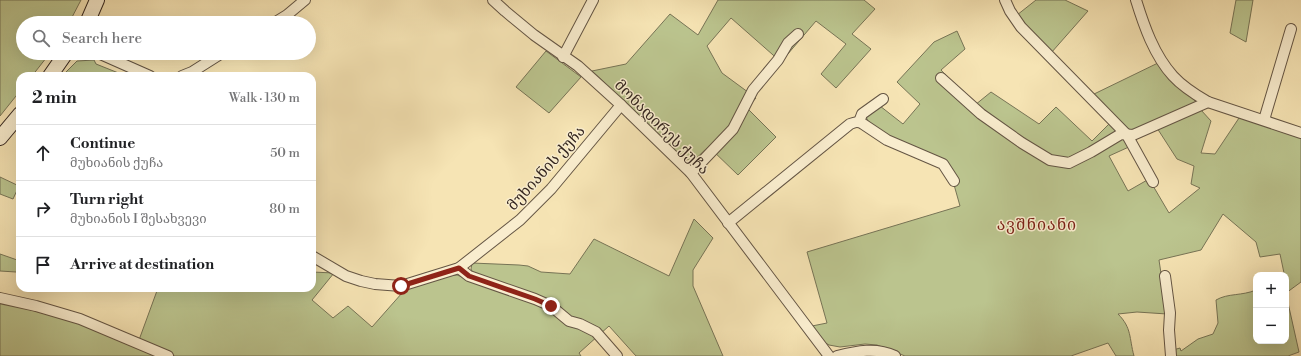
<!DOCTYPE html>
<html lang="en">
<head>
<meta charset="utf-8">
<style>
  :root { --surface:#fff; --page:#f6f6f6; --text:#202124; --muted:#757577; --line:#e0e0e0 }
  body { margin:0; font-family:"Libre Bodoni","Noto Serif Georgian",serif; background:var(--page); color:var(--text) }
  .controls { position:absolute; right:12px; bottom:12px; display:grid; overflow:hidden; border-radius:8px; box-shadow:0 4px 16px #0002 }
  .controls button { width:36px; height:36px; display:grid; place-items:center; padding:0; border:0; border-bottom:1px solid var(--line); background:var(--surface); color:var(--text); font:20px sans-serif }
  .stop { position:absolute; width:12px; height:12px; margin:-9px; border:3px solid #8f2418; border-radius:50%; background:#fff }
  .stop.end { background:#8f2418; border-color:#fff; box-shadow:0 1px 4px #0008 }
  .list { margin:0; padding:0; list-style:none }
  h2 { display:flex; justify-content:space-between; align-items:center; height:52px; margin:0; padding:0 16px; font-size:17px }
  h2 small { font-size:13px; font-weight:400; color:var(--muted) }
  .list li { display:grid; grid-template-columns:26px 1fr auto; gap:12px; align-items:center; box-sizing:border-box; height:56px; padding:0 16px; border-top:1px solid var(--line) }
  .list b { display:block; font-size:15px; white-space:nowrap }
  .list p { margin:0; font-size:13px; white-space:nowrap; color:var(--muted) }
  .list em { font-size:13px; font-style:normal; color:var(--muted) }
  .icon { flex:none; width:22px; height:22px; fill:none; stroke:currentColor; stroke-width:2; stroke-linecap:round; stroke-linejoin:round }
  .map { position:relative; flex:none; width:1301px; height:356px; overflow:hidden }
  .search { position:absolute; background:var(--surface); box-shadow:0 4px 16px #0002; left:16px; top:16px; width:300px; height:44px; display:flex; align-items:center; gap:10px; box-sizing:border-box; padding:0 14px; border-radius:22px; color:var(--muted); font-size:15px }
  .panel { position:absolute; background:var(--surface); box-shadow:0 4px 16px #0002; left:16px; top:72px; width:300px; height:220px; border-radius:12px }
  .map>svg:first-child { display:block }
  .green { fill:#bbc48e; stroke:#777456 }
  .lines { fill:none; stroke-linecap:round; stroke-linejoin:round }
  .minor-casing { stroke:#645544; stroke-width:12 }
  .secondary-casing { stroke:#33251f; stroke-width:16 }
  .minor { stroke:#f9edce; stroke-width:10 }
  .secondary { stroke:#f9edce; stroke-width:14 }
  .route { stroke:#8f2418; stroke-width:5 }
  .labels { text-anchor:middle; stroke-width:3; stroke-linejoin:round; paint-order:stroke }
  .street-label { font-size:15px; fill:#33251f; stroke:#f9edce }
  .neighbourhood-label { font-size:16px; letter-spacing:1px; fill:#7a1f14; stroke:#f9edce }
</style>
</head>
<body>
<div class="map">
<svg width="1301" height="356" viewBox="0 0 1301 356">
  <rect width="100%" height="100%" fill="#f6e4b4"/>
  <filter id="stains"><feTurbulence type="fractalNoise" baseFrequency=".005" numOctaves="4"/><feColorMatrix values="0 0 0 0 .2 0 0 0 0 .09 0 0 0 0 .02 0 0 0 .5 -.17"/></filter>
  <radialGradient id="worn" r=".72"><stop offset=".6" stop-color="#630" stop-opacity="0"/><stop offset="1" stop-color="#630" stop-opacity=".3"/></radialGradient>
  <g class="green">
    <path d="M0,0H81L69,23H23V53H50L32,76H20V91L0,116Z"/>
    <path d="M718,0H864L875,9L852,34L871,49L836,88L821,74L846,44L816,21L781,62L731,18L707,46L722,73L756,98L747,108L776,137L738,175L709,147C698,154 697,164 681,158L638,114L592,71L626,64L670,14L698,35Z"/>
    <path d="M1036,0H1065L1088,11L1051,53L1027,30L1017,15Z"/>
    <path d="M1236,0H1253L1246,42L1230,33Z"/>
    <path d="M957,31L965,49L941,70L975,105L991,92L1039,124L1056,107L1092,141L1112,121L1131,146L1109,156L1128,191L1149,179L1169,213L1200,188L1191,184L1194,166L1177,159L1157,128L1201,110L1211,121L1201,153L1215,154L1241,115L1301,137V282L1286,293V275H1283L1284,273L1280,254L1260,257L1256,242L1223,214L1201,250L1159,260L1167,314L1137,312L1118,314C1132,328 1129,338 1134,356H1116L1108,343L1071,356H905L877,345L865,344L840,347L829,345L824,342L812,326L827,323L807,252L960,206L949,167C932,158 871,133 866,117L880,106L903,124L920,104L897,82L934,42Z"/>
    <path d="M546,51L581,77L549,113L516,87Z"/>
    <path d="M94,60L96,64L126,76H67L65,73L77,61Z"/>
    <path d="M1160,62L1172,77L1197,103L1130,134L1092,95Z"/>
    <path d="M0,177L19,186L13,199L0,194Z"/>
    <path d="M694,219L713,238L693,270V286L723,356H636L609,326L579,353L581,356H175L139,340L158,288H312V272L334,273L312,300L333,318L348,306L372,327L402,293V289L448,276L457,275L470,280L474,275L471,269L472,263L519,265L528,266L541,272L570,274L594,239L669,276Z"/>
    <path d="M0,254L20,261V271L16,272L0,271Z"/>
    <path d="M1256,290V341H1286V294L1299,352L1288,356H1173V350L1180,348L1181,351L1198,339L1213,334L1218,323L1216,300C1228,293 1242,296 1256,290Z"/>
    <path d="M0,302L81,323L157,356H0Z"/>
  </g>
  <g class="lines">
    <g class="minor-casing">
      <g id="minor">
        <path d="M493,0L505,11L534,35L578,66L621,105L691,173L829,356"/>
        <path d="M1005,0L1010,11L1021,27L1127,135L1153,182"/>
        <path d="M1136,0C1144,26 1154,55 1173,76C1182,86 1196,95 1208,102L1301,133"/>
        <path d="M274,23L287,15L305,0"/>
        <path d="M98,53L150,76"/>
        <path d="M563,57L593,0"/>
        <path d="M182,76L192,72L222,53"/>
        <path d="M941,78L981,114L1022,143L1050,160L1069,163L1091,152L1121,134L1133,135L1208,102"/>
        <path d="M1264,120L1291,29"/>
        <path d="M859,122L862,114L883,99"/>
        <path d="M691,173L733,129L753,90L778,60L788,43L798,34"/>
        <path d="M728,223L850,124C855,122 858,121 863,124L887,140L943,164L954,181"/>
        <path d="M312,256L346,276L361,281L375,284L401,286L459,268L520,220L551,189L621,105"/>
        <path d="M459,268L469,276L535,299L551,306L569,321L580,324L596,332L617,356"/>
        <path d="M1165,276L1170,313L1169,330L1171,356"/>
        <path d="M0,298L36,306L80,319L168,356"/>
        <path d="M837,356C857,351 876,347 895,356"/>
      </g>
    </g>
    <g class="secondary-casing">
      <g id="secondary">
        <path d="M87,23L97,0"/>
        <path d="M50,76L66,53"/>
        <path d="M0,138L20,114"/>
      </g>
    </g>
    <use href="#minor" class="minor"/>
    <use href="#secondary" class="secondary"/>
  </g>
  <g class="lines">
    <path class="route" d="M401,286L459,268L469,276L535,299L551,306"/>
  </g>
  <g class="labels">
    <g class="street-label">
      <text transform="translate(662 127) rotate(45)" y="5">მონადირეს ქუჩა</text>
      <text transform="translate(546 168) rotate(-48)" y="5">მუხიანის ქუჩა</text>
    </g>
    <g class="neighbourhood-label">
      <text x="1037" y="230">ავშნიანი</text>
    </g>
  </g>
  <rect width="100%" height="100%" filter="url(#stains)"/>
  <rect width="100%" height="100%" fill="url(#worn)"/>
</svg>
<div class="controls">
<button>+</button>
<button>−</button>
</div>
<div class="stop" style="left:401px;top:286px"></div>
<div class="stop end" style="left:551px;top:306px"></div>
<div class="search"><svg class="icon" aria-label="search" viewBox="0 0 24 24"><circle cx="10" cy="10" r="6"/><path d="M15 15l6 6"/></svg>Search here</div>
<section class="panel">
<h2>2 min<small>Walk · 130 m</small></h2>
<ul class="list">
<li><svg class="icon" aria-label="ahead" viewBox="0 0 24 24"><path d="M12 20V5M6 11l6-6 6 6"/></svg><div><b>Continue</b><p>მუხიანის ქუჩა</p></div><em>50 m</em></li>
<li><svg class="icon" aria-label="right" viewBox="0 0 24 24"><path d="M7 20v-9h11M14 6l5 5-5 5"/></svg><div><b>Turn right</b><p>მუხიანის I შესახვევი</p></div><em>80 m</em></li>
<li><svg class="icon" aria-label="arrive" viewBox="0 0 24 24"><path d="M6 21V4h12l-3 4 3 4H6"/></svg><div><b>Arrive at destination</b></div></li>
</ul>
</section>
</div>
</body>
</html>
